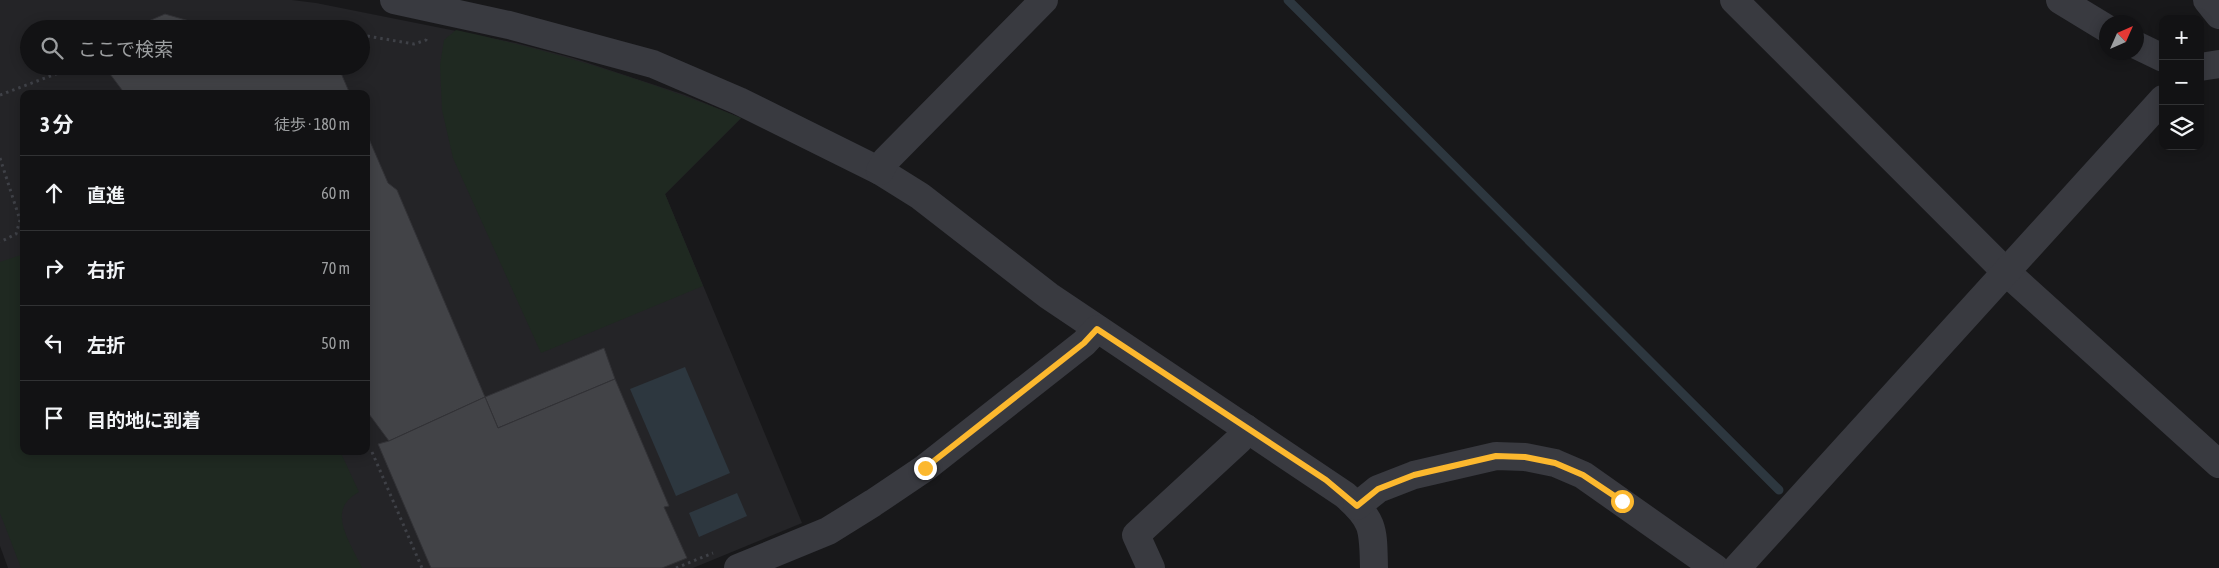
<!DOCTYPE html>
<html lang="ja">
<head>
<meta charset="utf-8">
<style>
  :root { --surface:#121214; --page:#1f2022; --text:#f1f3f6; --muted:#9c9ea0; --line:#313234 }
  body { margin:0; font-family:"Asap Condensed","Noto Sans JP",sans-serif; background:var(--page); color:var(--text) }
  .controls { position:absolute; right:15px; top:15px; display:grid; overflow:hidden; border-radius:10px; box-shadow:0 2px 12px #0003 }
  .controls button { width:45px; height:45px; display:grid; place-items:center; padding:0; border:0; border-bottom:1px solid var(--line); background:var(--surface); color:var(--text); font:25px sans-serif }
  .compass { position:absolute; left:2099px; top:15px; width:45px; height:45px; border-radius:50%; background:var(--surface); box-shadow:0 2px 12px #0003; rotate:45deg }
  .stop { position:absolute; width:15px; height:15px; margin:-11px; border:4px solid #fcb82e; border-radius:50%; background:#fff }
  .stop.end { background:#fcb82e; border-color:#fff; box-shadow:0 1px 5px #0008 }
  .list { margin:0; padding:0; list-style:none }
  h2 { display:flex; justify-content:space-between; align-items:center; height:65px; margin:0; padding:0 20px; font-size:21px }
  h2 small { font-size:16px; font-weight:400; color:var(--muted) }
  .list li { display:grid; grid-template-columns:32px 1fr auto; gap:15px; align-items:center; box-sizing:border-box; height:75px; padding:0 20px; border-top:1px solid var(--line) }
  .list b { display:block; font-size:19px; white-space:nowrap }
  .list em { font-size:16px; font-style:normal; color:var(--muted) }
  .icon { flex:none; width:28px; height:28px; fill:none; stroke:currentColor; stroke-width:2; stroke-linecap:round; stroke-linejoin:round }
  .map { position:relative; flex:none; width:2219px; height:568px; overflow:hidden }
  .search { position:absolute; background:var(--surface); box-shadow:0 2px 12px #0003; left:20px; top:20px; width:350px; height:55px; display:flex; align-items:center; gap:12px; box-sizing:border-box; padding:0 18px; border-radius:28px; color:var(--muted); font-size:19px }
  .panel { position:absolute; background:var(--surface); box-shadow:0 2px 12px #0003; left:20px; top:90px; width:350px; height:365px; border-radius:10px }
  .map>svg:first-child { display:block }
  .built { fill:#242427; fill-rule:evenodd }
  .green { fill:#1f2921 }
  .water { fill:#2d373f }
  .lines { fill:none; stroke-linecap:round; stroke-linejoin:round }
  .stream { stroke:#2d373f; stroke-width:9 }
  .building { fill:#424347; stroke:#323236 }
  .path { stroke:#3f4147; stroke-width:3; stroke-dasharray:2.5 4; stroke-linecap:butt }
  .minor { stroke:#393a40; stroke-width:28 }
  .route { stroke:#fcb82e; stroke-width:6 }
</style>
</head>
<body>
<div class="map">
<svg width="2219" height="568" viewBox="0 0 2219 568">
  <rect width="100%" height="100%" fill="#18181a"/>
  <path class="built" d="M0,0H292L316,3L516,43L573,58L685,95L741,118L665,194L802,523L693,568H8L0,546ZM29,29H361V66H29ZM24,94H366V451H24Z"/>
  <g class="green">
    <path d="M456,30C554,51 648,80 741,118L665,194L703,286L541,353L453,158L442,110L440,65L444,40Z"/>
    <path d="M24,254V451H340L359,492C325,510 350,541 362,568H21L0,513V262Z"/>
  </g>
  <g class="water">
    <path d="M685,367L730,473L676,496L630,389Z"/>
    <path d="M737,493L747,516L699,537L689,513Z"/>
  </g>
  <g class="lines">
    <path class="stream" d="M1288,0L1779,490"/>
  </g>
  <g class="building">
    <path d="M165,14L217,29H130Z"/>
    <path d="M104,66H338L350,94H125Z"/>
    <path d="M366,132L388,183L397,190L485,397L389,441L366,410Z"/>
    <path d="M604,348L615,379L498,428L485,397Z"/>
    <path d="M615,379L669,506L664,507L687,558L662,568H431L378,444L389,441L485,397L498,428Z"/>
  </g>
  <g class="lines">
    <g class="path">
      <path d="M312,27L321,29"/>
      <path d="M361,35L414,44L426,40L427,36"/>
      <path d="M0,95L77,66"/>
      <path d="M0,158L20,220L16,234L0,242"/>
      <path d="M372,452L422,568"/>
      <path d="M676,568L713,553"/>
    </g>
    <g class="minor">
      <path d="M394,0L509,25L653,64L739,101L880,171L920,196L1049,296L1345,495C1375,521 1373,530 1374,568"/>
      <path d="M1734,0L2005,271L2219,464"/>
      <path d="M2060,0L2106,28"/>
      <path d="M2207,0L2219,15"/>
      <path d="M2136,45L2163,58"/>
      <path d="M2200,67L2219,64"/>
      <path d="M880,171L886,160L1044,0"/>
      <path d="M1357,506L1378,489L1414,475L1496,456L1525,457L1555,463L1583,475L1715,568"/>
      <path d="M738,568L828,531L873,503L925,468L1084,343L1097,329"/>
      <path d="M1151,568L1136,535L1239,440L1246,428"/>
      <path d="M1737,568L2163,99"/>
    </g>
  </g>
  <g class="lines">
    <path class="route" d="M925,468L1084,343L1097,329L1326,480L1357,506L1378,489L1414,475L1496,456L1525,457L1555,463L1583,475L1622,501"/>
  </g>
</svg>
<div class="controls">
<button>+</button>
<button>−</button>
<button><svg class="icon" aria-label="layers" viewBox="0 0 24 24"><path d="M12 4l9 5-9 5-9-5zM3 14l9 5 9-5"/></svg></button>
</div>
<svg class="compass" viewBox="-18 -18 36 36"><path d="M0-13l5 13h-10z" fill="#e53935"/><path d="M0 13l5-13h-10z" fill="#9c9ea0"/></svg>
<div class="stop" style="left:1622px;top:501px"></div>
<div class="stop end" style="left:925px;top:468px"></div>
<div class="search"><svg class="icon" aria-label="search" viewBox="0 0 24 24"><circle cx="10" cy="10" r="6"/><path d="M15 15l6 6"/></svg>ここで検索</div>
<section class="panel">
<h2>3 分<small>徒歩 · 180 m</small></h2>
<ul class="list">
<li><svg class="icon" aria-label="ahead" viewBox="0 0 24 24"><path d="M12 20V5M6 11l6-6 6 6"/></svg><div><b>直進</b></div><em>60 m</em></li>
<li><svg class="icon" aria-label="right" viewBox="0 0 24 24"><path d="M7 20v-9h11M14 6l5 5-5 5"/></svg><div><b>右折</b></div><em>70 m</em></li>
<li><svg class="icon" aria-label="left" viewBox="0 0 24 24"><path d="M17 20v-9H6M10 6l-5 5 5 5"/></svg><div><b>左折</b></div><em>50 m</em></li>
<li><svg class="icon" aria-label="arrive" viewBox="0 0 24 24"><path d="M6 21V4h12l-3 4 3 4H6"/></svg><div><b>目的地に到着</b></div></li>
</ul>
</section>
</div>
</body>
</html>
